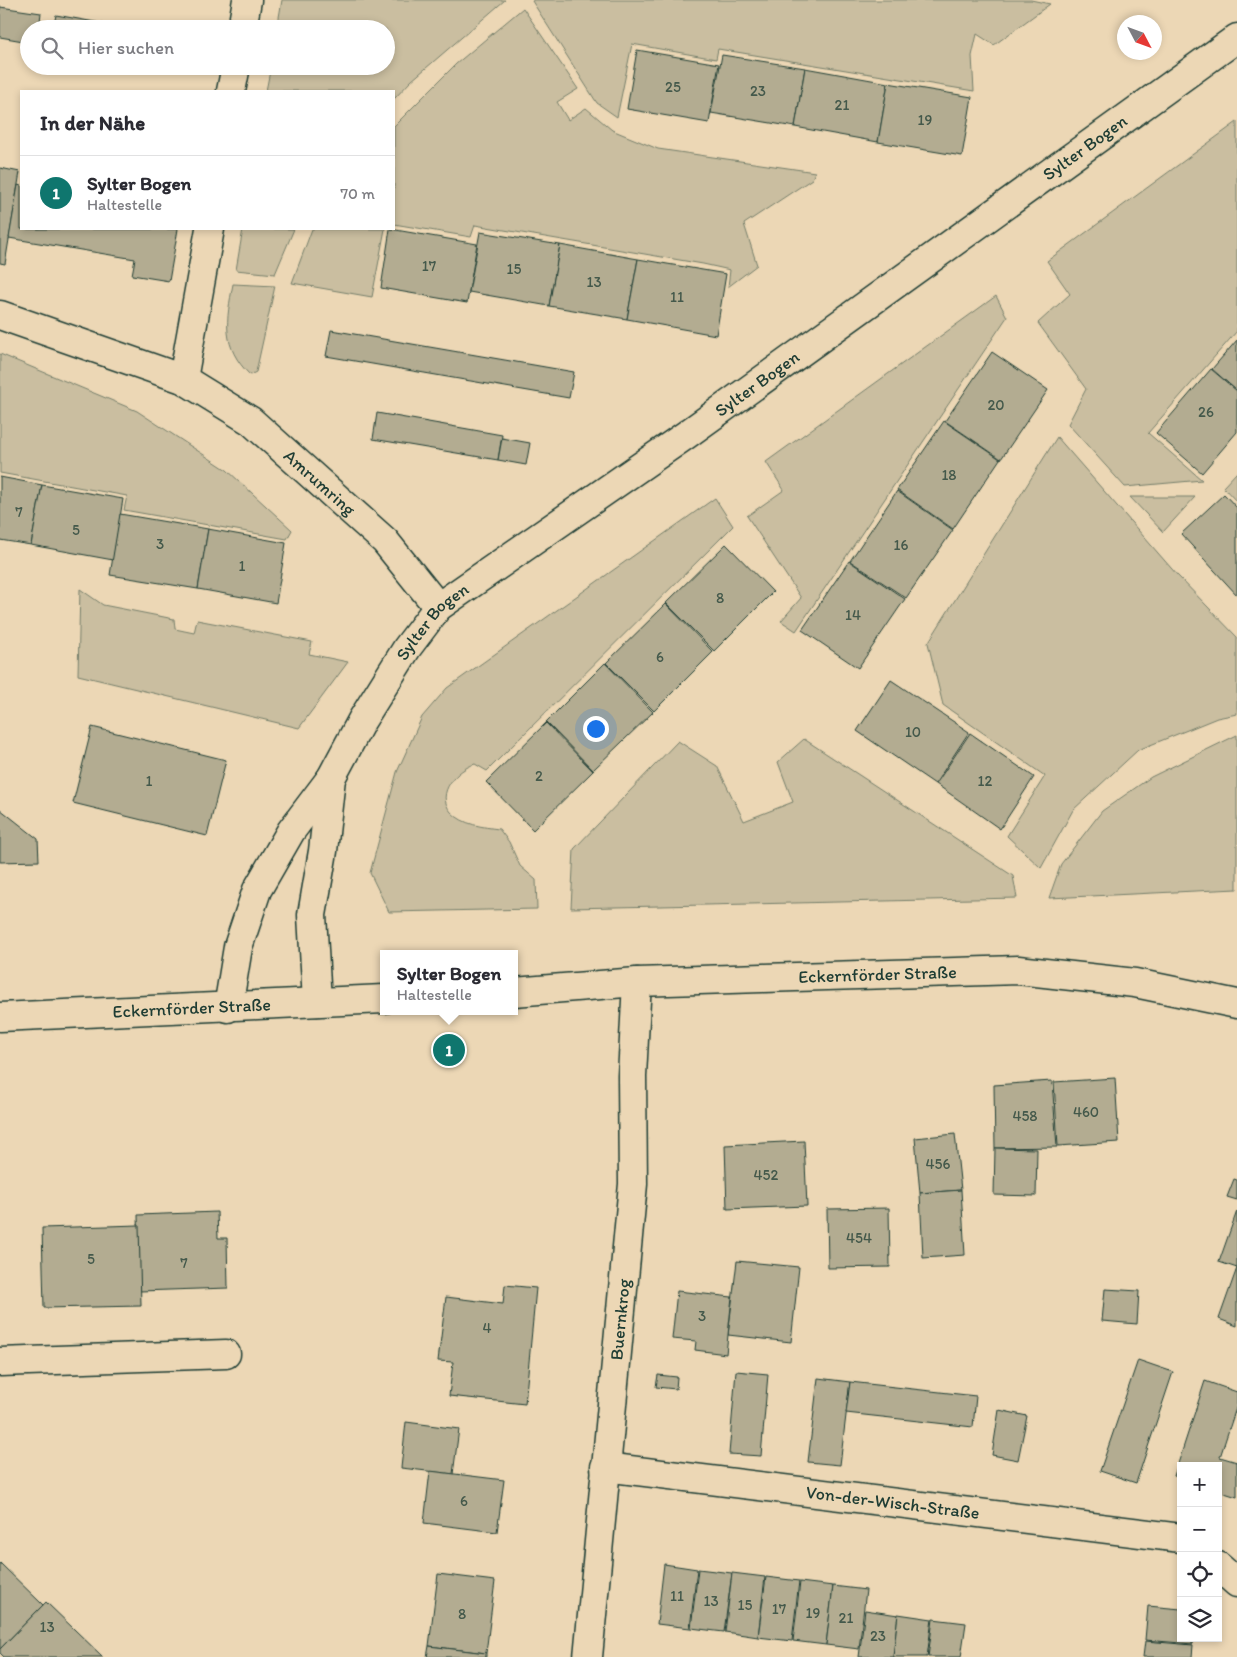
<!DOCTYPE html>
<html lang="de">
<head>
<meta charset="utf-8">
<style>
  :root { --surface:#fff; --page:#f2f2f3; --text:#2b2b33; --muted:#7c7c81; --line:#e1e1e2; --accent:#0f766e }
  body { margin:0; font-family:Itim,sans-serif; background:var(--page); color:var(--text) }
  .controls { position:absolute; right:15px; bottom:15px; display:grid; overflow:hidden; border-radius:0px; box-shadow:0 2px 8px #0003 }
  .controls button { width:45px; height:45px; display:grid; place-items:center; padding:0; border:0; border-bottom:1px solid var(--line); background:var(--surface); color:var(--text); font:25px sans-serif }
  .compass { position:absolute; left:1117px; top:15px; width:45px; height:45px; border-radius:50%; background:var(--surface); box-shadow:0 2px 8px #0003; rotate:131deg }
  .you { position:absolute; left:595px; top:728px; width:18px; height:18px; margin:-12px; border:4px solid #fff; border-radius:50%; background:#1a73e8; box-shadow:0 0 0 8px #1a73e833 }
  .badge { display:grid; place-items:center; width:32px; height:32px; border-radius:50%; background:var(--accent); color:#fff; font-size:16px; font-weight:700 }
  .pin { position:absolute; translate:-50% -50%; border:2px solid #fff; box-shadow:0 1px 5px #0006 }
  .popup { position:absolute; left:380px; top:950px; width:138px; height:65px; box-sizing:border-box; display:grid; place-content:center; border-radius:0px; background:var(--surface); filter:drop-shadow(0 1px 4px #0005); font-size:16px; white-space:nowrap; color:var(--muted) }
  .popup b { font-size:19px; color:var(--text) }
  .popup::after { content:''; position:absolute; left:50%; top:100%; margin-left:-10px; border:10px solid transparent; border-top-color:var(--surface) }
  .list { margin:0; padding:0; list-style:none }
  h2 { display:flex; justify-content:space-between; align-items:center; height:65px; margin:0; padding:0 20px; font-size:21px }
  h2 small { font-size:16px; font-weight:400; color:var(--muted) }
  .list li { display:grid; grid-template-columns:32px 1fr auto; gap:15px; align-items:center; box-sizing:border-box; height:75px; padding:0 20px; border-top:1px solid var(--line) }
  .list b { display:block; font-size:19px; white-space:nowrap }
  .list p { margin:0; font-size:16px; white-space:nowrap; color:var(--muted) }
  .list em { font-size:16px; font-style:normal; color:var(--muted) }
  .icon { flex:none; width:28px; height:28px; fill:none; stroke:currentColor; stroke-width:2; stroke-linecap:round; stroke-linejoin:round }
  .map { position:relative; flex:none; width:1237px; height:1657px; overflow:hidden }
  .search { position:absolute; background:var(--surface); box-shadow:0 2px 8px #0003; left:20px; top:20px; width:375px; height:55px; display:flex; align-items:center; gap:12px; box-sizing:border-box; padding:0 18px; border-radius:28px; color:var(--muted); font-size:19px }
  .panel { position:absolute; background:var(--surface); box-shadow:0 2px 8px #0003; left:20px; top:90px; width:375px; height:140px; border-radius:0px }
  .map>svg:first-child { display:block }
  .green { fill:#cabea0; stroke:#747e6a }
  .building { fill:#b3ac91; stroke:#1f3d34 }
  .lines { fill:none; stroke-linecap:round; stroke-linejoin:round }
  .minor-casing { stroke:#1f3d34; stroke-width:31 }
  .minor { stroke:#ecd7b5; stroke-width:28 }
  .labels { text-anchor:middle; stroke-width:4; stroke-linejoin:round; paint-order:stroke }
  .number-label { font-size:15px; fill:#44594b }
  .street-label { font-size:18px; fill:#1f3d34; stroke:#ecd7b5 }
</style>
</head>
<body>
<div class="map">
<svg width="1237" height="1657" viewBox="0 0 1237 1657">
  <rect width="100%" height="100%" fill="#ecd7b5"/>
  <filter id="ink" filterUnits="userSpaceOnUse"><feTurbulence type="fractalNoise" baseFrequency=".02" numOctaves="2"/><feDisplacementMap in="SourceGraphic" scale="10" xChannelSelector="R" yChannelSelector="G"/><feConvolveMatrix kernelMatrix="1 2 1 2 8 2 1 2 1" color-interpolation-filters="sRGB"/></filter>
  <g filter="url(#ink)">
    <g class="green">
      <path d="M282,0H505L411,81L394,99V91H266L271,66H386V29H277Z"/>
      <path d="M534,0H1031L1050,4L994,45L977,34L972,56L974,91L718,49L716,59L632,44L617,117L597,103L532,1Z"/>
      <path d="M523,8L578,89L557,102L568,120L586,108L612,130L658,149L815,172L812,179L744,224L757,265L728,287L730,270L703,264L475,225L471,237L394,224V126L456,64Z"/>
      <path d="M1237,122V331L1148,433L1202,480L1125,487L1068,424L1086,389L1038,323L1070,294L1047,261Z"/>
      <path d="M243,229H294L275,274L236,270Z"/>
      <path d="M312,229H385L372,297L292,283Z"/>
      <path d="M233,284L275,286L256,372L250,375C221,346 226,321 233,284Z"/>
      <path d="M996,296L1007,317L796,631L781,621L801,598L747,516L784,490L766,462Z"/>
      <path d="M0,354L137,411L227,470L292,530L287,539L124,510L127,496L0,473Z"/>
      <path d="M1057,437L1178,576L1237,637V714L1217,718L1138,750L1073,810L1041,868L1007,836L1045,776L943,705L928,643Z"/>
      <path d="M1237,472V502L1223,487Z"/>
      <path d="M1130,497H1195L1163,532Z"/>
      <path d="M715,498L733,526L487,771L475,764C458,769 434,793 451,812C463,825 483,827 499,829L509,842L520,866L536,880L537,909L389,912L370,873L397,772L422,717L447,688Z"/>
      <path d="M80,589L103,605L174,619L175,629L194,633L197,620L312,642L309,654L348,662L299,728L78,675Z"/>
      <path d="M1237,735V889L1049,898L1061,864L1102,811L1151,777Z"/>
      <path d="M804,739L1013,876L1017,898L571,908L574,849L678,741L717,766L744,821L793,802L778,762Z"/>
    </g>
    <g class="building">
      <path d="M0,7L41,13L39,29H29V42L0,37Z"/>
      <path d="M56,15L134,29H53Z"/>
      <path d="M637,50L719,64L709,123L627,109Z"/>
      <path d="M722,55L805,68L795,127L711,113Z"/>
      <path d="M805,68L888,83L878,142L795,127Z"/>
      <path d="M888,83L972,97L962,156L878,142Z"/>
      <path d="M0,168L20,172L5,264L0,263Z"/>
      <path d="M18,185L21,186V229H178L169,281L132,275L135,259L9,238Z"/>
      <path d="M390,229L477,244L467,303L381,288Z"/>
      <path d="M480,232L560,245L549,306L469,292Z"/>
      <path d="M560,245L638,259L627,319L549,306Z"/>
      <path d="M638,259L726,274L716,335L627,319Z"/>
      <path d="M331,330L574,372L569,398L326,356Z"/>
      <path d="M1237,340V391L1212,369Z"/>
      <path d="M992,352L1048,390L1001,459L945,421Z"/>
      <path d="M1211,369L1237,391V432L1202,473L1156,433Z"/>
      <path d="M377,413L502,435L498,460L373,439Z"/>
      <path d="M944,421L1000,459L953,529L897,490Z"/>
      <path d="M502,438L530,443L526,465L498,460Z"/>
      <path d="M0,477L42,485L31,545L0,540Z"/>
      <path d="M42,485L123,499L113,560L31,545Z"/>
      <path d="M897,491L953,530L906,598L850,561Z"/>
      <path d="M1224,494L1237,508V595L1181,534Z"/>
      <path d="M120,514L208,529L198,589L110,575Z"/>
      <path d="M208,529L286,543L276,603L198,589Z"/>
      <path d="M726,544L773,592L714,651L666,603Z"/>
      <path d="M849,561L905,599L858,668L802,630Z"/>
      <path d="M666,604L713,652L654,711L606,663Z"/>
      <path d="M605,663L653,712L593,770L546,722Z"/>
      <path d="M891,680L969,732L935,784L857,731Z"/>
      <path d="M546,723L593,771L533,830L486,782Z"/>
      <path d="M92,727L226,760L207,836L73,803Z"/>
      <path d="M970,733L1034,777L1000,829L936,784Z"/>
      <path d="M0,809L38,839L39,861L0,862Z"/>
      <path d="M1115,1078L1119,1142L1058,1146L1054,1082Z"/>
      <path d="M1052,1081L1057,1147L995,1148L994,1085Z"/>
      <path d="M955,1134L961,1190L920,1193L915,1138Z"/>
      <path d="M804,1141L807,1206L727,1209L725,1145Z"/>
      <path d="M995,1148L1037,1149L1036,1196L994,1195Z"/>
      <path d="M1234,1179L1237,1180V1200L1227,1197Z"/>
      <path d="M961,1190L965,1255L923,1258L920,1193Z"/>
      <path d="M889,1208L890,1267L828,1268L827,1209Z"/>
      <path d="M1237,1211V1326L1219,1319L1237,1268L1219,1262Z"/>
      <path d="M217,1212L218,1238H227L228,1288L140,1291L138,1215Z"/>
      <path d="M139,1225L141,1306L44,1308L42,1228Z"/>
      <path d="M737,1261L799,1267L791,1342L728,1335Z"/>
      <path d="M505,1285L536,1288L525,1404L449,1396L453,1362L438,1361L446,1297L503,1304Z"/>
      <path d="M1105,1289L1139,1291L1137,1324L1102,1321Z"/>
      <path d="M677,1291L732,1297L726,1354L695,1350L696,1341L672,1339Z"/>
      <path d="M1138,1360L1173,1372L1136,1483L1100,1471Z"/>
      <path d="M736,1371L768,1374L761,1456L729,1454Z"/>
      <path d="M658,1375L677,1377L676,1389L656,1387Z"/>
      <path d="M818,1378L850,1382L840,1465L808,1462Z"/>
      <path d="M1205,1381L1237,1392V1405L1220,1457L1237,1462V1497L1218,1491V1466H1181V1478L1174,1476Z"/>
      <path d="M850,1382L976,1396L973,1427L846,1413Z"/>
      <path d="M999,1410L1027,1416L1018,1460L992,1455Z"/>
      <path d="M406,1422L459,1429L453,1474L401,1468Z"/>
      <path d="M430,1471L504,1480L497,1532L424,1523Z"/>
      <path d="M0,1563L43,1605L0,1649Z"/>
      <path d="M664,1564L697,1569L690,1628L657,1624Z"/>
      <path d="M698,1569L732,1573L724,1632L691,1628Z"/>
      <path d="M732,1573L765,1577L758,1637L725,1632Z"/>
      <path d="M438,1574L495,1581L486,1653L429,1646Z"/>
      <path d="M766,1577L799,1581L792,1641L758,1637Z"/>
      <path d="M800,1582L833,1586L826,1645L793,1641Z"/>
      <path d="M833,1586L866,1590L859,1649L826,1645Z"/>
      <path d="M46,1602L103,1657H4L0,1653V1649Z"/>
      <path d="M1148,1606L1181,1609V1638H1194L1193,1644L1145,1640Z"/>
      <path d="M865,1610L898,1615L893,1657H859Z"/>
      <path d="M898,1614L932,1619L927,1657H893Z"/>
      <path d="M933,1619L966,1623L961,1657H928Z"/>
      <path d="M1145,1641L1193,1645L1192,1657H1143Z"/>
      <path d="M429,1646L486,1653V1657H427Z"/>
    </g>
    <g class="lines">
      <g class="minor-casing">
        <g id="minor">
          <path d="M242,29L247,0"/>
          <path d="M231,91L236,66"/>
          <path id="s1" d="M0,315L183,379L251,421L385,541L438,607"/>
          <path d="M183,379L210,229"/>
          <path id="s2" d="M514,992L637,982L1018,970L1135,983L1237,1004"/>
          <path d="M317,1002L312,915L323,851L331,778"/>
          <path id="s3" d="M228,1008L238,947L257,890L291,831L331,778L362,720L407,648L438,607L686,435L1237,38"/>
          <path id="s4" d="M0,1017L384,999"/>
          <path d="M0,1362L226,1354"/>
          <path id="s5" d="M605,1467L1181,1538"/>
          <path d="M1218,1566L1237,1583"/>
          <path id="s6" d="M588,1657L633,1184L632,1076L637,982"/>
        </g>
      </g>
      <use href="#minor" class="minor"/>
    </g>
  </g>
  <g class="labels">
    <g class="number-label">
      <text x="673" y="92">25</text>
      <text x="758" y="96">23</text>
      <text x="842" y="110">21</text>
      <text x="925" y="125">19</text>
      <text x="429" y="271">17</text>
      <text x="514" y="274">15</text>
      <text x="594" y="287">13</text>
      <text x="677" y="302">11</text>
      <text x="996" y="410">20</text>
      <text x="1206" y="417">26</text>
      <text x="949" y="480">18</text>
      <text x="19" y="517">7</text>
      <text x="76" y="535">5</text>
      <text x="160" y="549">3</text>
      <text x="901" y="550">16</text>
      <text x="242" y="571">1</text>
      <text x="720" y="603">8</text>
      <text x="853" y="620">14</text>
      <text x="660" y="662">6</text>
      <text x="913" y="737">10</text>
      <text x="539" y="781">2</text>
      <text x="149" y="786">1</text>
      <text x="985" y="786">12</text>
      <text x="1086" y="1117">460</text>
      <text x="1025" y="1121">458</text>
      <text x="938" y="1169">456</text>
      <text x="766" y="1180">452</text>
      <text x="859" y="1243">454</text>
      <text x="91" y="1264">5</text>
      <text x="184" y="1268">7</text>
      <text x="702" y="1321">3</text>
      <text x="487" y="1333">4</text>
      <text x="464" y="1506">6</text>
      <text x="677" y="1601">11</text>
      <text x="711" y="1606">13</text>
      <text x="745" y="1610">15</text>
      <text x="779" y="1614">17</text>
      <text x="813" y="1618">19</text>
      <text x="462" y="1619">8</text>
      <text x="846" y="1623">21</text>
      <text x="47" y="1632">13</text>
      <text x="878" y="1641">23</text>
    </g>
    <g class="street-label">
      <text dy="6" stroke="none"><textPath href="#s3" startOffset="1252">Sylter Bogen</textPath></text>
      <text dy="6" stroke="none"><textPath href="#s3" startOffset="848">Sylter Bogen</textPath></text>
      <text dy="6" stroke="none"><textPath href="#s1" startOffset="366">Amrumring</textPath></text>
      <text dy="6" stroke="none"><textPath href="#s3" startOffset="444">Sylter Bogen</textPath></text>
      <text dy="6" stroke="none"><textPath href="#s2" startOffset="364">Eckernförder Straße</textPath></text>
      <text dy="6" stroke="none"><textPath href="#s4" startOffset="192">Eckernförder Straße</textPath></text>
      <text dy="6" stroke="none"><textPath href="#s6" startOffset="339">Buernkrog</textPath></text>
      <text dy="6" stroke="none"><textPath href="#s5" startOffset="290">Von-der-Wisch-Straße</textPath></text>
    </g>
  </g>
</svg>
<div class="controls">
<button>+</button>
<button>−</button>
<button><svg class="icon" aria-label="locate" viewBox="0 0 24 24"><circle cx="12" cy="12" r="6"/><path d="M12 2v4M12 18v4M2 12h4M18 12h4"/></svg></button>
<button><svg class="icon" aria-label="layers" viewBox="0 0 24 24"><path d="M12 4l9 5-9 5-9-5zM3 14l9 5 9-5"/></svg></button>
</div>
<svg class="compass" viewBox="-18 -18 36 36"><path d="M0-13l5 13h-10z" fill="#e53935"/><path d="M0 13l5-13h-10z" fill="#7c7c81"/></svg>
<div class="you"></div>
<div class="pin badge" style="left:449px;top:1050px">1</div>
<div class="popup"><b>Sylter Bogen</b>Haltestelle</div>
<div class="search"><svg class="icon" aria-label="search" viewBox="0 0 24 24"><circle cx="10" cy="10" r="6"/><path d="M15 15l6 6"/></svg>Hier suchen</div>
<section class="panel">
<h2>In der Nähe<small></small></h2>
<ul class="list">
<li><span class="badge">1</span><div><b>Sylter Bogen</b><p>Haltestelle</p></div><em>70 m</em></li>
</ul>
</section>
</div>
</body>
</html>
